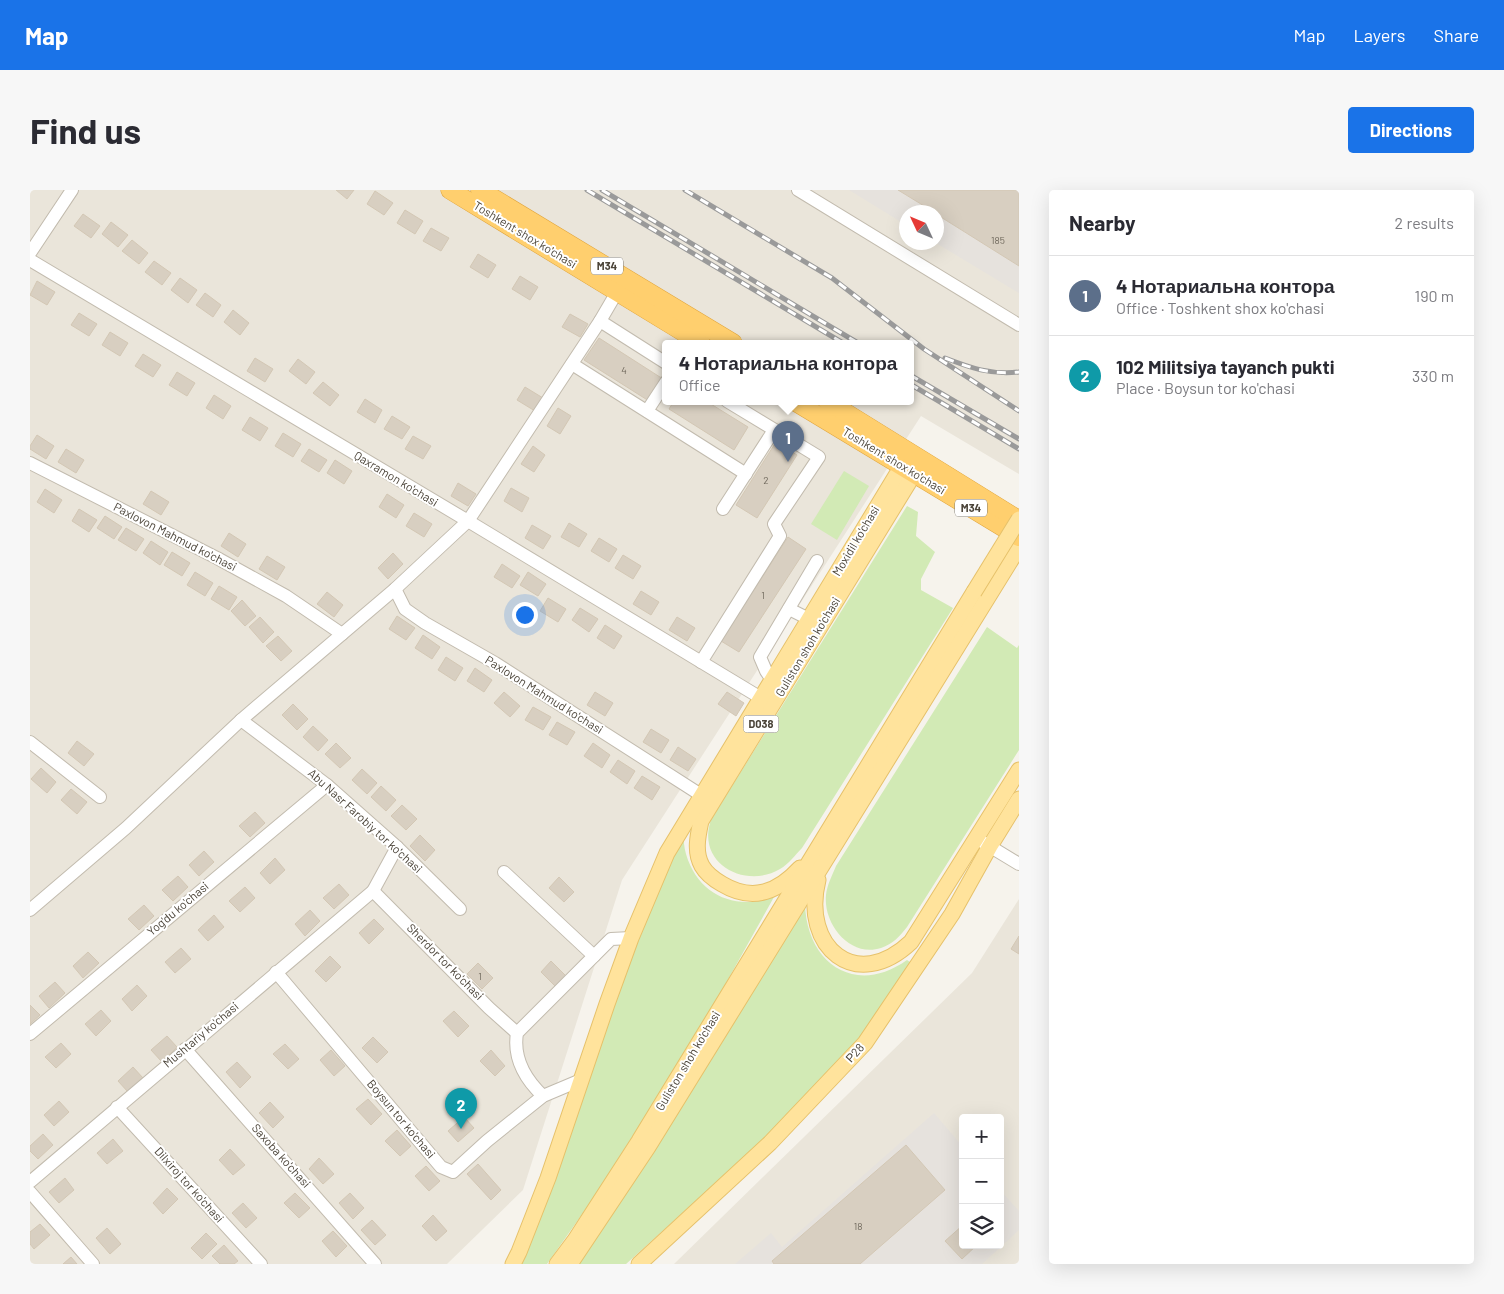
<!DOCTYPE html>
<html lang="en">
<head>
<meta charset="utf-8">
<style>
  :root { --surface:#fff; --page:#f7f7f7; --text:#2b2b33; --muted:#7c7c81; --line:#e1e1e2; --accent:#1a73e8 }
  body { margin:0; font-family:Barlow,sans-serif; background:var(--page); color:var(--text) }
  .controls { position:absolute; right:15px; bottom:15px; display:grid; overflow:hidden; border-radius:5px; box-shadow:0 5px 20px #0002 }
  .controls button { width:45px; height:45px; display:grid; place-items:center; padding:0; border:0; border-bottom:1px solid var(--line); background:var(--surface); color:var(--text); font:25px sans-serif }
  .compass { position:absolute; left:869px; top:15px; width:45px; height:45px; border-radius:50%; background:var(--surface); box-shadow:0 5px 20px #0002; rotate:314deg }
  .you { position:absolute; left:494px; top:424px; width:18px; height:18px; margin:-12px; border:4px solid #fff; border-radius:50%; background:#1a73e8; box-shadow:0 0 0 8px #1a73e833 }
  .badge { display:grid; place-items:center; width:32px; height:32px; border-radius:50%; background:var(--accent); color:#fff; font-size:16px; font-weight:700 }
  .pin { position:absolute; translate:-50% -41px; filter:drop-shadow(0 1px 2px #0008) }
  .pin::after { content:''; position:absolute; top:26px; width:18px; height:15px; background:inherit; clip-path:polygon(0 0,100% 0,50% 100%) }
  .popup { position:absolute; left:632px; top:150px; width:252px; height:65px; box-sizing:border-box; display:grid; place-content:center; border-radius:5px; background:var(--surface); filter:drop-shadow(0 1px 4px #0005); font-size:16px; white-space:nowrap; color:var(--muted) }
  .popup b { font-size:19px; color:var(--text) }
  .popup::after { content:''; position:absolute; left:50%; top:100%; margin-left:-10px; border:10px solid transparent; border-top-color:var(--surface) }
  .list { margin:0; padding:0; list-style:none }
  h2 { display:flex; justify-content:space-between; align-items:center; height:65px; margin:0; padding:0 20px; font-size:21px }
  h2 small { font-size:16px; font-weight:400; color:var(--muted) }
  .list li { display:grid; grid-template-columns:32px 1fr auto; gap:15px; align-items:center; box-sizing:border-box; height:80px; padding:0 20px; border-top:1px solid var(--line) }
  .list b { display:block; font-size:19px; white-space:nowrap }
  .list p { margin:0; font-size:16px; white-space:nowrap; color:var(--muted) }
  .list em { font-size:16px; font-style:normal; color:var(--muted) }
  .icon { flex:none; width:28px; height:28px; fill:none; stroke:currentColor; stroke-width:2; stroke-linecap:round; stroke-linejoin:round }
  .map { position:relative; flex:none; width:989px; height:1074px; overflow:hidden; border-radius:5px }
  header { display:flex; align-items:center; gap:30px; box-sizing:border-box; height:70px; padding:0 25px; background:var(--accent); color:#fff }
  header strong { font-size:24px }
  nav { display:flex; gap:28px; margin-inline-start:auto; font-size:18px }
  .intro { display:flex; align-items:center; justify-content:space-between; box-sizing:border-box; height:120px; padding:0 30px }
  h1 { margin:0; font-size:35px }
  .button { padding:12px 22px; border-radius:5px; background:var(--accent); color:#fff; font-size:18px; font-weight:700 }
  main { display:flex; gap:30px; padding:0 30px }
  aside { flex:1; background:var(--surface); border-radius:5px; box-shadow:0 5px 20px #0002 }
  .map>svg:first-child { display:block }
  .residential { fill:#eae5da; fill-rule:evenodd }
  .industrial { fill:#e6e2dd }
  .green { fill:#d2eab5 }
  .building { fill:#d8cfc1; stroke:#d3c7b4 }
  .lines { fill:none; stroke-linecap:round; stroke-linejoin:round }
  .minor-casing { stroke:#c2bbae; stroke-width:14 }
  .major-casing { stroke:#e6c16a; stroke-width:17 }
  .highway-casing { stroke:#e0a43c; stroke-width:19 }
  .minor { stroke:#fff; stroke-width:12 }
  .major { stroke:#ffe39c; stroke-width:15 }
  .highway { stroke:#ffcf6e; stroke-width:18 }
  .rail-casing { stroke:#9a9a9a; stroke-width:5 }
  .rail { stroke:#fff; stroke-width:3; stroke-dasharray:9; stroke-linecap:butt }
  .major-bridge-casing { stroke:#e6c16a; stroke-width:17; stroke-linecap:butt }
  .major-bridge { stroke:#ffe39c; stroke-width:15 }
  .labels { text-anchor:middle; stroke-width:4; stroke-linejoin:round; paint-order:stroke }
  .number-label { font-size:10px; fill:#6e675b }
  .shield { fill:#fff; stroke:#817c74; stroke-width:1 }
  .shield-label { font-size:11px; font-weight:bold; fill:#4b4439 }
  .street-label { font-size:12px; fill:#4b4439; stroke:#fff }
</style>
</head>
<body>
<header>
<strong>Map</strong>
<nav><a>Map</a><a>Layers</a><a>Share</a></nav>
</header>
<div class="intro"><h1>Find us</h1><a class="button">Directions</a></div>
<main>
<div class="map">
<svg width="989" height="1074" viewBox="0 0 989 1074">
  <rect width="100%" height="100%" fill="#f6f3ec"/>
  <g class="residential">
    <path d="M0,0H989V284L891,226L592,690L493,1000L417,1074H0ZM876,22H906V52H876ZM636,153H880V211H636Z"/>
    <path d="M989,709V1074H644L942,783ZM933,928H970V1055H933Z"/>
  </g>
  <g class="industrial">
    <path d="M819,0H989V103L906,53V22H876V35Z"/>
    <path d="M904,923L933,957V1055H970V1000L989,1021V1040L952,1074H705L741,1043L752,1057Z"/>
  </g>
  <g class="green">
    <path d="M814,281L839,296L807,350L781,334Z"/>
    <path d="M877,316L888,322L886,346L905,362L891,389V400L923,418L772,658C765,665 759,674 750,679C717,699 668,675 680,633C681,629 685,624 687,620Z"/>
    <path d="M957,437L987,458L989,455V560L877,737C870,746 863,754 851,758C820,768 793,734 796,705C797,695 802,686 806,676Z"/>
    <path d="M653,645C654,651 654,658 656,664C668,705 705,721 744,707L667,845L560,1013L517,1074H489L559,881L641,664Z"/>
    <path d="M775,713C776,773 825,807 877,770L880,772L889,761L827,852L732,951L596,1074H549C628,956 703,835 775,713Z"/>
  </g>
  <g class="building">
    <path d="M306,0H324L317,9Z"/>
    <path d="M868,0H989V76L906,24V22H904Z"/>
    <path d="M345,1L363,13L354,25L337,14Z"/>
    <path d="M375,20L393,31L385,44L367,33Z"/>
    <path d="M53,24L70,36L61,48L44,36Z"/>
    <path d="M81,32L98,45L88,57L72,44Z"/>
    <path d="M401,38L419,48L411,61L393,51Z"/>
    <path d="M102,50L118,63L109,74L92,61Z"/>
    <path d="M448,64L466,75L458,88L440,77Z"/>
    <path d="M124,71L141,83L132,95L115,82Z"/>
    <path d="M490,86L508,97L500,110L482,99Z"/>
    <path d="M150,88L167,100L158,113L141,100Z"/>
    <path d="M7,91L25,102L17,115L0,105Z"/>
    <path d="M175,103L191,115L183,127L166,115Z"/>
    <path d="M203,120L219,133L210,145L194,132Z"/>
    <path d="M49,123L67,134L59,146L41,135Z"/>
    <path d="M540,124L558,134L550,147L532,137Z"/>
    <path d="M80,142L98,153L90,166L72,155Z"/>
    <path d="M569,148L633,189L619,211L554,170Z"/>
    <path d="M113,164L131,175L123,187L105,176Z"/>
    <path d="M225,168L243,179L235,192L217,181Z"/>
    <path d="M268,169L285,182L276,194L259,181Z"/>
    <path d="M147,182L165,193L157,206L139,195Z"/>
    <path d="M293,192L309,205L300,216L283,203Z"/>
    <path d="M495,197L513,208L505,221L487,210Z"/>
    <path d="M184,205L201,216L193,229L176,218Z"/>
    <path d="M335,209L352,220L345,233L327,222Z"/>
    <path d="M644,211H676L718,237L704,260L639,219Z"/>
    <path d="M528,218L541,226L530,244L517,236Z"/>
    <path d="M362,226L380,237L372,249L354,239Z"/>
    <path d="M220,227L238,238L230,251L212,240Z"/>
    <path d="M253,243L271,254L263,267L245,256Z"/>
    <path d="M7,245L24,256L16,269L0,259V256Z"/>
    <path d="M383,246L401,256L393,269L375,259Z"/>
    <path d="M746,252L767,265L727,328L706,315Z"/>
    <path d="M503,256L515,265L504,282L491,274Z"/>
    <path d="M36,259L54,270L46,283L28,272Z"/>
    <path d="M279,259L297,270L289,282L271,271Z"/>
    <path d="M305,270L322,281L314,294L297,283Z"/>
    <path d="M428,293L446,304L438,316L421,306Z"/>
    <path d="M481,298L499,308L492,322L474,311Z"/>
    <path d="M15,299L32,310L24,323L7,312Z"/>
    <path d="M121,301L139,312L131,325L113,314Z"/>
    <path d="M357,304L374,315L366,328L349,317Z"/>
    <path d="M49,319L67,330L59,342L42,331Z"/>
    <path d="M384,323L402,334L394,347L376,336Z"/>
    <path d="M75,326L92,337L84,349L67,338Z"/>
    <path d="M539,333L557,344L549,357L531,347Z"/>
    <path d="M502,335L521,346L513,359L495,348Z"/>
    <path d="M96,338L114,349L106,361L88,350Z"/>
    <path d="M199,343L216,354L208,367L191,356Z"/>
    <path d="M758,347L776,359L709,462L691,451Z"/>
    <path d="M569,348L587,359L579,372L561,361Z"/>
    <path d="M121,351L138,362L130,375L113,363Z"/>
    <path d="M142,362L160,373L152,386L134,375Z"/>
    <path d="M363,363L373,374L358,389L348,378Z"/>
    <path d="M593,365L611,376L603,389L585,378Z"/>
    <path d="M237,366L255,377L247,390L229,379Z"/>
    <path d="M472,374L490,386L482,398L464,387Z"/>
    <path d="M165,382L183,393L175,406L157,395Z"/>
    <path d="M498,382L516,394L508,406L490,395Z"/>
    <path d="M189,396L207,407L199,420L181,409Z"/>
    <path d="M611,401L629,412L621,425L603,414Z"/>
    <path d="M297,402L313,415L304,427L287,414Z"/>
    <path d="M518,408L536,419L528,432L510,421Z"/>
    <path d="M212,410L226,426L215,436L201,421Z"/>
    <path d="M550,418L568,429L559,442L542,430Z"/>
    <path d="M367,426L385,438L376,450L359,439Z"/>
    <path d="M230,427L244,442L233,453L219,437Z"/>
    <path d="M647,427L665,438L657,451L639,440Z"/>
    <path d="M575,435L592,446L584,459L567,448Z"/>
    <path d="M393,445L410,457L402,469L385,458Z"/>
    <path d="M248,446L262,461L251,471L236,456Z"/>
    <path d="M416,467L433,478L425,491L408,480Z"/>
    <path d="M445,478L462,490L454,502L437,491Z"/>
    <path d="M474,502L490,516L480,527L464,513Z"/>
    <path d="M565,502L583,513L575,526L557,515Z"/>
    <path d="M697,502L714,513L706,526L688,514Z"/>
    <path d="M263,514L278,529L267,540L252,525Z"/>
    <path d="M503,517L521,527L513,540L495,530Z"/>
    <path d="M527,532L545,542L537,555L519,545Z"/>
    <path d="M283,536L298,550L288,561L273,547Z"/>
    <path d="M621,539L639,550L631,563L613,552Z"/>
    <path d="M47,551L64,564L54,576L38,563Z"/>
    <path d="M306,553L321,568L310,578L295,564Z"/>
    <path d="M563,553L580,565L572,578L554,566Z"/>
    <path d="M648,557L666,569L658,581L640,570Z"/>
    <path d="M588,570L605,581L597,594L580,582Z"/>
    <path d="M11,578L26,592L17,603L1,589Z"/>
    <path d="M332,579L347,593L337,604L322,590Z"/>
    <path d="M612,586L630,597L622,610L604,598Z"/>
    <path d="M351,596L366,610L356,621L341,607Z"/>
    <path d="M41,599L57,612L47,624L31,610Z"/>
    <path d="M372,615L387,629L376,640L361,626Z"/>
    <path d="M225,622L235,633L220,647L209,636Z"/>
    <path d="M390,645L405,660L395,671L380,656Z"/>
    <path d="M174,661L184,672L169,686L159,675Z"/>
    <path d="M245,668L255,680L240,694L230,683Z"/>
    <path d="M148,686L158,697L143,711L132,700Z"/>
    <path d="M529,687L544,702L534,712L519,698Z"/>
    <path d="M309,694L319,705L304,719L293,708Z"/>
    <path d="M215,697L225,708L210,722L199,711Z"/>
    <path d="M114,715L124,726L109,740L98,729Z"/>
    <path d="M280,720L290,731L275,746L265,734Z"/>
    <path d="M184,725L194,737L178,751L168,740Z"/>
    <path d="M344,729L354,739L339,754L329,743Z"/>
    <path d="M989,746V764L981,759Z"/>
    <path d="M151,758L161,769L145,783L135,772Z"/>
    <path d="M58,762L69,773L53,788L43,776Z"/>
    <path d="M300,766L311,777L296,792L285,781Z"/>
    <path d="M521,771L536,786L526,797L511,782Z"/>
    <path d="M448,773L463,788L452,799L437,784Z"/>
    <path d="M25,792L35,803L19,818L9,806Z"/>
    <path d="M107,795L117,806L102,821L92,809Z"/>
    <path d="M0,815L10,825L0,834Z"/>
    <path d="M71,820L81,831L66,846L55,834Z"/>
    <path d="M424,821L439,836L428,847L413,831Z"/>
    <path d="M137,846L147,857L132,872L121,860Z"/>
    <path d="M343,847L358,862L347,873L332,858Z"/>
    <path d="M31,853L41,864L26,878L15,867Z"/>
    <path d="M255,854L269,869L258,879L243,864Z"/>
    <path d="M301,860L315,876L304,886L290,870Z"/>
    <path d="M461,860L475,876L465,886L450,871Z"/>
    <path d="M207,872L221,887L210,898L196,882Z"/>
    <path d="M103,877L113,888L98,902L88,891Z"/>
    <path d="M338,909L352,924L341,935L326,919Z"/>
    <path d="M29,911L39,922L24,936L14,925Z"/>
    <path d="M240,912L254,927L243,938L229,923Z"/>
    <path d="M434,927L444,938L428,952L418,941Z"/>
    <path d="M367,940L381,956L370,966L355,951Z"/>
    <path d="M13,944L23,955L8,969L0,961V956Z"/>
    <path d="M83,949L93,961L77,974L67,963Z"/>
    <path d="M876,955L915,1000L830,1074H744L742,1071Z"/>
    <path d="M200,959L215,975L203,985L189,970Z"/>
    <path d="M289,968L304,984L293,994L279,979Z"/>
    <path d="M448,974L471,1000L461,1010L437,984Z"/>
    <path d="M396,976L410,991L399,1001L385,986Z"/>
    <path d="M35,988L44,1000L29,1013L19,1002Z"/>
    <path d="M137,998L148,1009L133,1024L123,1013Z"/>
    <path d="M265,1003L280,1018L269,1028L254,1013Z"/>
    <path d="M320,1003L334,1018L323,1029L309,1013Z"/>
    <path d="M213,1013L227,1028L216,1038L202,1023Z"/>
    <path d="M403,1025L417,1041L406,1051L392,1036Z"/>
    <path d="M342,1030L356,1045L345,1055L331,1040Z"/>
    <path d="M10,1034L20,1045L4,1059L0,1054V1042Z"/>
    <path d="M933,1035V1055H947L932,1069L915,1051Z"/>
    <path d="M77,1038L91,1054L80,1064L66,1048Z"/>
    <path d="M303,1041L317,1056L306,1067L292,1051Z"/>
    <path d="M176,1043L187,1054L172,1069L161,1058Z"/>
    <path d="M194,1055L208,1071L204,1074H190L182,1066Z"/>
    <path d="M41,1067L47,1074H33Z"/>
  </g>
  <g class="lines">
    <g class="minor-casing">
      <g id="minor">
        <path d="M768,0L989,135"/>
        <path d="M0,63L42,0"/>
        <path d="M0,70L438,331L731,508"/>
        <path d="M570,131L636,173"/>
        <path d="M542,174L716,284"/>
        <path d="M617,221L636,192"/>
        <path d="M0,273L187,368L256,406L312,444"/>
        <path d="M693,319L744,240"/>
        <path d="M365,399L375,419L395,433L465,473L671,605"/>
        <path d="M759,419L779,429"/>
        <path d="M671,472L750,346L744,334L789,267L697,211"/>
        <path d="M742,490L736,481L730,467L787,371"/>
        <path d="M211,530L297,595L367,657L430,719"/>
        <path d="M0,552L70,607"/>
        <path d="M946,648L989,674"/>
        <path d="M474,682L564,766"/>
        <path d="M343,701L459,818L487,843"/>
        <path d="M0,720L96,638L211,530L365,399L438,331L570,131L587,102"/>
        <path d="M246,782L411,977L423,982L457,951L513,906L551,890"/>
        <path d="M0,844L297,595"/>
        <path d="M155,859L345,1074"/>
        <path d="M513,906C495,889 483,868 487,843L581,749L601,748"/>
        <path d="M87,917L231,1074"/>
        <path d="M0,992L343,701L367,657"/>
        <path d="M0,1002L63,1074"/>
      </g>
    </g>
    <g class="major-casing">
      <g id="major">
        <path d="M770,678C747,703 722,712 692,694C685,690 676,683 672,676C664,662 668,645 671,631L890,274"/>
        <path d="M788,690C771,757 826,804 881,752L989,580"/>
        <path d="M483,1074L489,1062L518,988L577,814L601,748L637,663L878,266"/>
        <path d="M527,1074L545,1050L609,951L944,402"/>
        <path d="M540,1074L618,957L989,357"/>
        <path d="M609,1074L740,953L835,853L922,724L960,656L989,609"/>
      </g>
    </g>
    <g class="highway-casing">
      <g id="highway">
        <path d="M420,0L671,153"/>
        <path d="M450,0L703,153"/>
        <path d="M764,211L989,347"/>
        <path d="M797,211L989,330"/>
      </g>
    </g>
    <use href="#minor" class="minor"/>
    <use href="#major" class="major"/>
    <use href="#highway" class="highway"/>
    <g class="rail-casing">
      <g id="rail">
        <path d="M557,0L813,153"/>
        <path d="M572,0L828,153"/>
        <path d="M655,0L802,88L894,159L989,221"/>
        <path d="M915,168C941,178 960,185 989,182"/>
        <path d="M880,185L989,249"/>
        <path d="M880,194L989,259"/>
      </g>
    </g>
    <use href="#rail" class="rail"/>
    <g class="major-bridge-casing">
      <path id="major-bridge" d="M944,402L989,329"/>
    </g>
    <use href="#major-bridge" class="major-bridge"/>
  </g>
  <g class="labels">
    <g class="number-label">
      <text x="968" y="54">185</text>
      <text x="594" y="184">4</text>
      <text x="736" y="294">2</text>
      <text x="733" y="409">1</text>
      <text x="450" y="790">1</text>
      <text x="828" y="1040">18</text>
    </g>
    <g class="shield">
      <rect x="561" y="67.5" width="32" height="17" rx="4"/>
      <rect x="925" y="309.5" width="32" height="17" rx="4"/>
      <rect x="713.5" y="525.5" width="35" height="17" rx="4"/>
    </g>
    <g class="shield-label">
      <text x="577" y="80">M34</text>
      <text x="941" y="322">M34</text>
      <text x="731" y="538">D038</text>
    </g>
    <g class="street-label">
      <text transform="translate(495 45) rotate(31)" y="4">Toshkent shox ko'chasi</text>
      <text transform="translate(864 271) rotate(31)" y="4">Toshkent shox ko'chasi</text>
      <text transform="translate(366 289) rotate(31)" y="4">Qaxramon ko'chasi</text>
      <text transform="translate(145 347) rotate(27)" y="4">Paxlovon Mahmud ko'chasi</text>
      <text transform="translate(826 351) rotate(-59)" y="4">Moxidil ko'chasi</text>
      <text transform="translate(778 457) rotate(-59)" y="4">Guliston shoh ko'chasi</text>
      <text transform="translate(514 505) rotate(32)" y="4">Paxlovon Mahmud ko'chasi</text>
      <text transform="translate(335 631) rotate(42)" y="4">Abu Nasr Farobiy tor ko'chasi</text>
      <text transform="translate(148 719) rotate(-40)" y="4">Yog'du ko'chasi</text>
      <text transform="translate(415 772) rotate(45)" y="4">Sherdor tor ko'chasi</text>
      <text transform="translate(171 845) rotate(-40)" y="4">Mushtariy ko'chasi</text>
      <text transform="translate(825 863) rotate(-48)" y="4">Р28</text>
      <text transform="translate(658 871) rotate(-59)" y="4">Guliston shoh ko'chasi</text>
      <text transform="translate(371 929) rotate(50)" y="4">Boysun tor ko'chasi</text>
      <text transform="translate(251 966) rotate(48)" y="4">Saxoba ko'chasi</text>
      <text transform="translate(159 995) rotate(48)" y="4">Dilxiroj tor ko'chasi</text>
    </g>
  </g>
</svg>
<div class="controls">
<button>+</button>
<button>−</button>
<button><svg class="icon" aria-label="layers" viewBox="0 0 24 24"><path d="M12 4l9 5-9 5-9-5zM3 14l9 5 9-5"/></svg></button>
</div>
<svg class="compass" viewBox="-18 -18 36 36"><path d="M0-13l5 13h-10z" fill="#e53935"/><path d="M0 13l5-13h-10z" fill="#7c7c81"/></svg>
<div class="you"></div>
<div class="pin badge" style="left:758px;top:272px;background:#5c6f8a">1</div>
<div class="popup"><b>4 Нотариальна контора</b>Office</div>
<div class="pin badge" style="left:431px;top:939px;background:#0f9aa8">2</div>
</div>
<aside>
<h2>Nearby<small>2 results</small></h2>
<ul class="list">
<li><span class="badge" style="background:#5c6f8a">1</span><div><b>4 Нотариальна контора</b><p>Office · Toshkent shox ko'chasi</p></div><em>190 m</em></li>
<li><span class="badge" style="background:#0f9aa8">2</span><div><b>102 Militsiya tayanch pukti</b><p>Place · Boysun tor ko'chasi</p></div><em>330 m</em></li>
</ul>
</aside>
</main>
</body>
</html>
